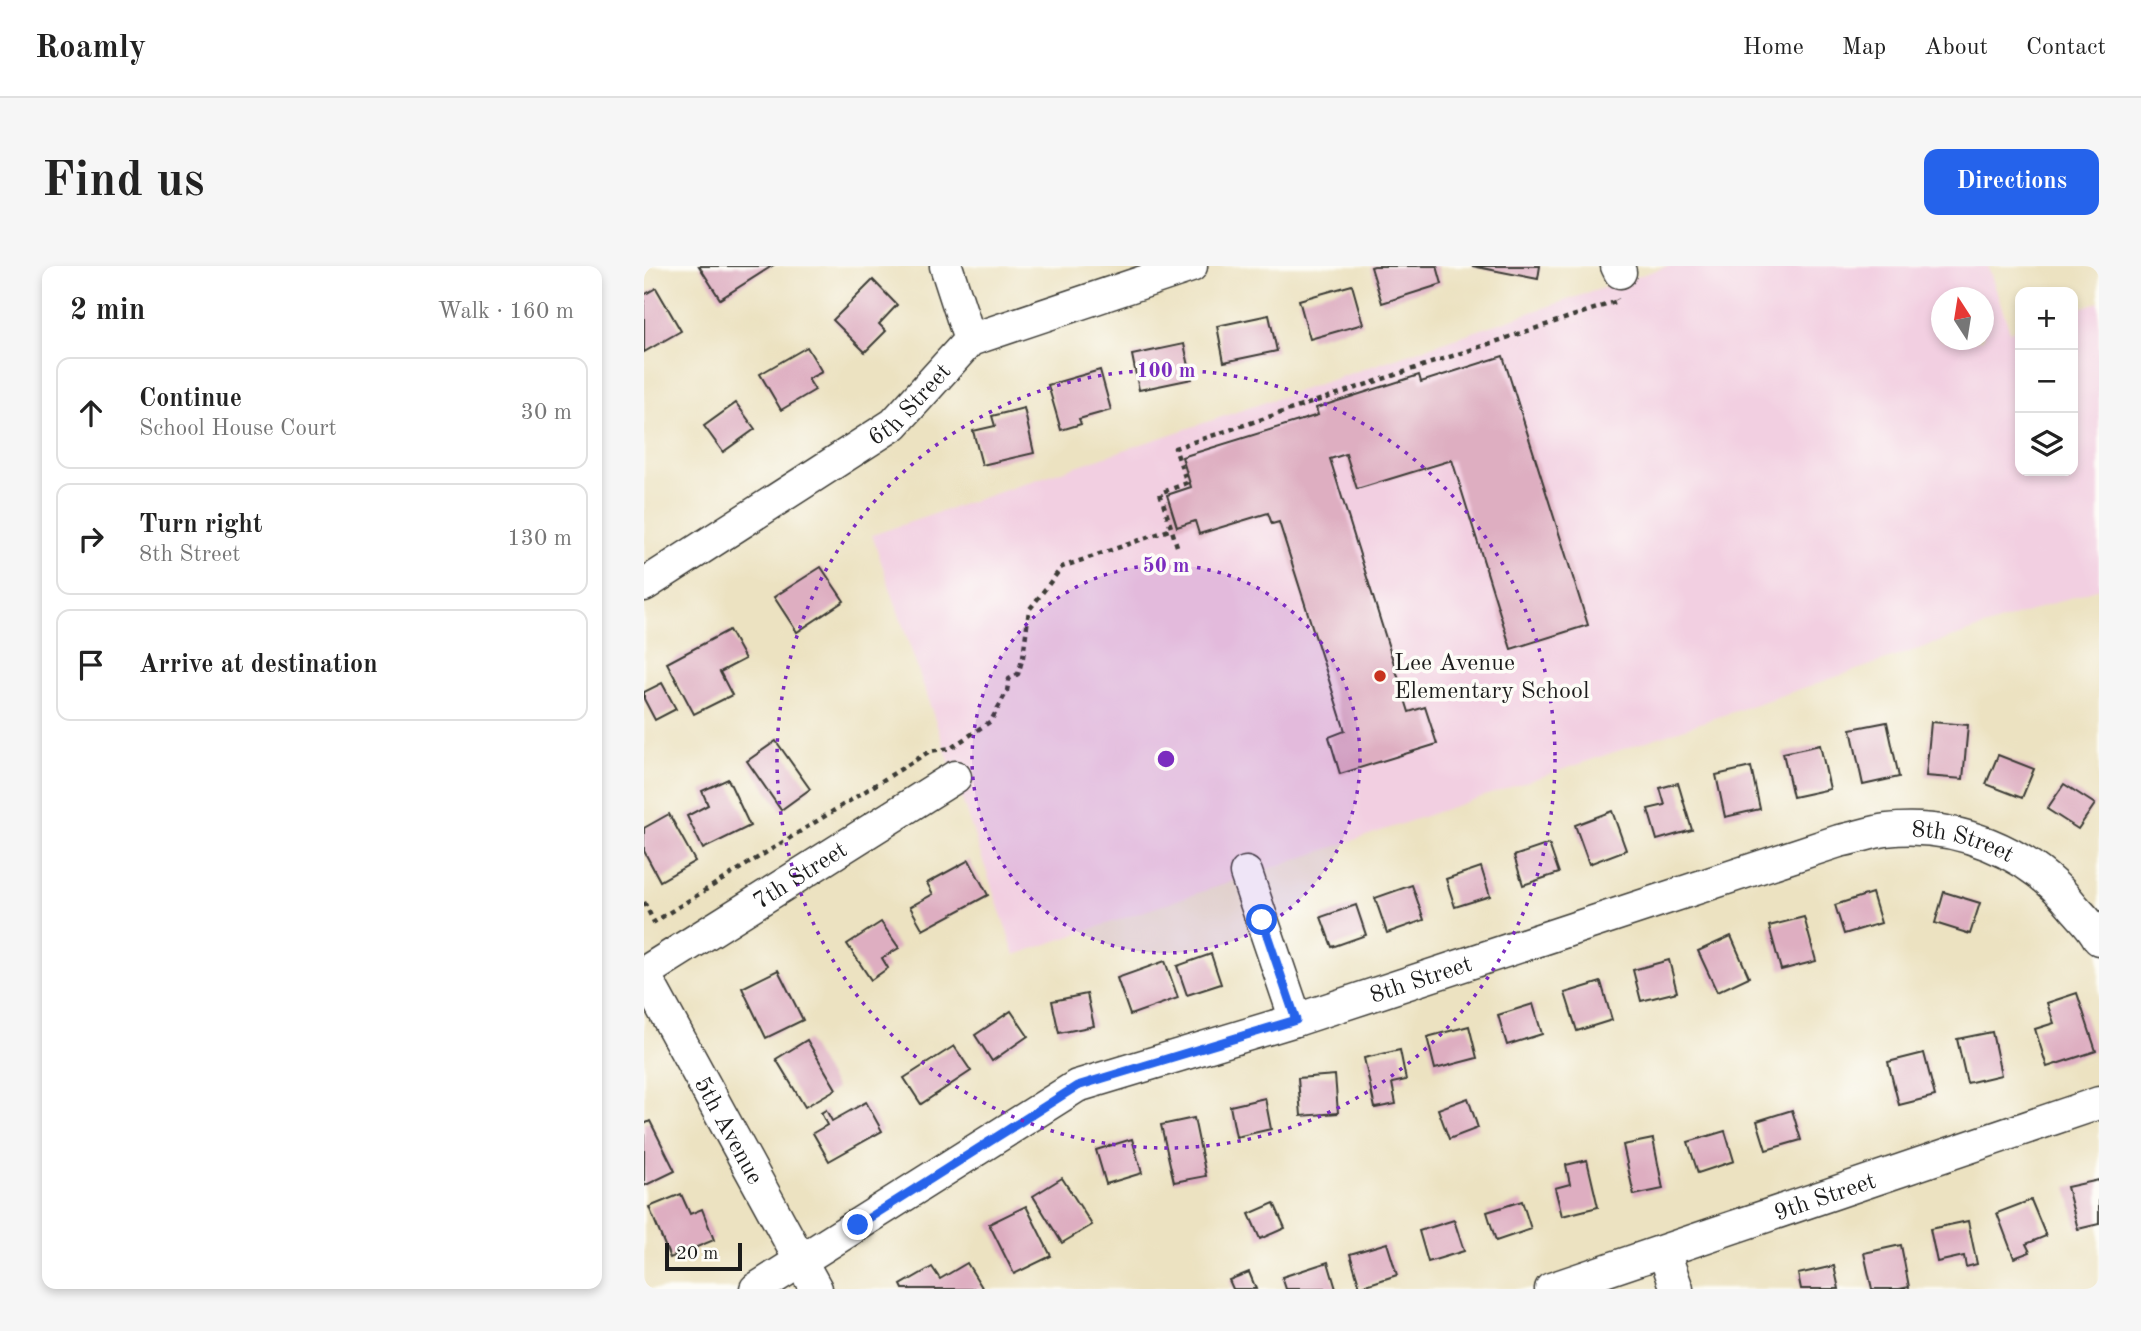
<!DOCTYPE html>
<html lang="en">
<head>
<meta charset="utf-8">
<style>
  :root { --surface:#fff; --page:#f6f6f6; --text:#222; --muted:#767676; --line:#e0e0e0; --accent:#2563eb }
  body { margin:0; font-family:"Old Standard TT",serif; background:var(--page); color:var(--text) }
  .controls { position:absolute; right:21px; top:21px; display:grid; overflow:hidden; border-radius:14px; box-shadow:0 4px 10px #0003 }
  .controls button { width:63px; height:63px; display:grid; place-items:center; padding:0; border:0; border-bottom:2px solid var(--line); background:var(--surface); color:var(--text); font:35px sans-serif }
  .compass { position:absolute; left:1287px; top:21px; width:63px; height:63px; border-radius:50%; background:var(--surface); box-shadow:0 4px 10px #0003; rotate:348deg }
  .scale { position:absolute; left:21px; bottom:18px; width:77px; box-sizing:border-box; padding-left:7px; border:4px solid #1c1c1c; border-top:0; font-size:19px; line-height:24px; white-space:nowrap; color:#1c1c1c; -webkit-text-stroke:5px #fdfcf7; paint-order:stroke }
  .stop { position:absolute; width:21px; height:21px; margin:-16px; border:5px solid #2563eb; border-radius:50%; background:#fff }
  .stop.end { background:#2563eb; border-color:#fff; box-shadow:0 2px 7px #0008 }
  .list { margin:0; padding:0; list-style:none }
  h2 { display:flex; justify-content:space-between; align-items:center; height:91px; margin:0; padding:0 28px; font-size:30px }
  h2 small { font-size:23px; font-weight:400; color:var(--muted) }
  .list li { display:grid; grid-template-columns:46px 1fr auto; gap:21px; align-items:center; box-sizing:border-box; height:112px; margin:0 14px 14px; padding:0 14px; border:2px solid var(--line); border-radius:14px }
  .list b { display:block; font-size:26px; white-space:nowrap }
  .list p { margin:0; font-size:23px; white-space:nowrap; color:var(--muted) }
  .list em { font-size:23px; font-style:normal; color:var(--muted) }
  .icon { flex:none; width:38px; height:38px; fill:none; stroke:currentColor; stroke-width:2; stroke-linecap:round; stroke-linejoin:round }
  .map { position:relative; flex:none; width:1455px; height:1023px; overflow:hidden; border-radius:14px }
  header { display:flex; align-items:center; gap:42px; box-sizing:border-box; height:98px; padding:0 35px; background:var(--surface); border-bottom:2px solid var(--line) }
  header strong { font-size:33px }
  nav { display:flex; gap:38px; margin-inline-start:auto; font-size:24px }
  .intro { display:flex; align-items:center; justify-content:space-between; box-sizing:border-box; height:168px; padding:0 42px }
  h1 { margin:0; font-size:49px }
  .button { padding:18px 32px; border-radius:14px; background:var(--accent); color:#fff; font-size:24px; font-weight:700 }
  main { display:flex; gap:42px; padding:0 42px }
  aside { flex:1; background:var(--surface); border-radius:14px; box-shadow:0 4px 10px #0003 }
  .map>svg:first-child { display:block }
  .built { fill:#f2cfe1; fill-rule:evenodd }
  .building { fill:#deaec1 }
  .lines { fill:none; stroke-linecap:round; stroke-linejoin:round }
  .street-casing { stroke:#3b3a35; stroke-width:35 }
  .path { stroke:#3b3a35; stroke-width:4.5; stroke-dasharray:5 5; stroke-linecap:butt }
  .street { stroke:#fff; stroke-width:32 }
  .route { stroke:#2563eb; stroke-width:9 }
  .ring { fill:none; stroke:#7b2cbf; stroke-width:3.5; stroke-dasharray:3.5 7 }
  .poi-dot { fill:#c8321e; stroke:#fdfcf7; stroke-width:2.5 }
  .labels { text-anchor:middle; stroke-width:7; stroke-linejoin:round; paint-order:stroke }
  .street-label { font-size:24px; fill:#1c1c1c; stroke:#fdfcf7 }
  .poi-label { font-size:24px; fill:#1c1c1c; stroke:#fdfcf7; text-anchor:start }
  .centre { fill:#7b2cbf; stroke:#fdfcf7; stroke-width:3.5 }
  .ring-label { font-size:21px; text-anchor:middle; font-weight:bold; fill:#7b2cbf; stroke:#fdfcf7; stroke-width:7; stroke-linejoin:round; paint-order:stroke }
</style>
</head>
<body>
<header>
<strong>Roamly</strong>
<nav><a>Home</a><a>Map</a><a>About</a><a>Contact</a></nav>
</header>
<div class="intro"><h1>Find us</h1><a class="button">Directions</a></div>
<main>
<aside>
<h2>2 min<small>Walk · 160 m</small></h2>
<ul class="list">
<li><svg class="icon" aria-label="ahead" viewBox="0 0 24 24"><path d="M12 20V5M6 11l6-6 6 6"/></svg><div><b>Continue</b><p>School House Court</p></div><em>30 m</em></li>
<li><svg class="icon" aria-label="right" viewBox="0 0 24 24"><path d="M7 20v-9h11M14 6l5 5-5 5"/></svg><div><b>Turn right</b><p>8th Street</p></div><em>130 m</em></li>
<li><svg class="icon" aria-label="arrive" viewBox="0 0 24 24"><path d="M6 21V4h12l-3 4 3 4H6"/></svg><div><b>Arrive at destination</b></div></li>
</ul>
</aside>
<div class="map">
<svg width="1455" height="1023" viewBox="0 0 1455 1023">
  <rect width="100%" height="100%" fill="#fdfcf7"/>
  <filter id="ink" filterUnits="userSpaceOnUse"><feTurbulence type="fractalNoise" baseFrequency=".0143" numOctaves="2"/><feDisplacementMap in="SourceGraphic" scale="14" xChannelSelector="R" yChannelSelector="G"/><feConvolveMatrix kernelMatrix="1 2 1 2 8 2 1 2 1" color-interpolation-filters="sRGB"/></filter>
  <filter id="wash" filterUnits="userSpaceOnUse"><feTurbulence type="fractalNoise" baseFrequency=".00686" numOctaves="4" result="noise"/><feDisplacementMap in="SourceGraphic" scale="28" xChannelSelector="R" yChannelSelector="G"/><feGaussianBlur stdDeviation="1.57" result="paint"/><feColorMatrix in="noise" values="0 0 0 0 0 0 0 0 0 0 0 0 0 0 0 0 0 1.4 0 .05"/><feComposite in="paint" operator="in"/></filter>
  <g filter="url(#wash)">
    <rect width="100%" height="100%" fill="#ece2c1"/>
    <path class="built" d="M1024,0H1344L1366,65L1376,62V205H1429V44L1455,36V322L371,689L228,269ZM1297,32H1339V74H1297Z"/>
    <g id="blocks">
      <g class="building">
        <path d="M55,0H128L76,33Z"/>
        <path d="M730,0H793L798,18L738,37L727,1Z"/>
        <path d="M828,0H896L894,13Z"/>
        <path d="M229,14L253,39L235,58L242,65L221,86L189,54Z"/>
        <path d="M708,19L719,58L666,73L655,34Z"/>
        <path d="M12,22L37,65L0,86V29Z"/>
        <path d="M625,49L633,85L580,96L573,60Z"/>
        <path d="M540,78L548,113L495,124L488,89Z"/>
        <path d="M163,81L178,106L164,113L171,124L137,144L116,108Z"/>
        <path d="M859,90L944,359L867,383L808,194L713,223L702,188L686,193L765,446L781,441L793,478L696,508L685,471L701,465L635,256L628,258L624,247L555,268L551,255L533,261L523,229L547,221L538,191L674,149L672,142L775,109L777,116Z"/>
        <path d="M456,104L467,144L435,153L437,158L417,164L404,119Z"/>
        <path d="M92,137L111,163L79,186L60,160Z"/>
        <path d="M380,142L390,187L338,199L329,165L351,160L348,150Z"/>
        <path d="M177,301L200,335L153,366L130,331Z"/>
        <path d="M85,364L101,393L76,406L88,429L50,448L23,397Z"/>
        <path d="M18,417L32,443L11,454L0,433V426Z"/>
        <path d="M1243,456L1255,511L1219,519L1207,463Z"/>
        <path d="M1287,456L1324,459L1319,513L1282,510Z"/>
        <path d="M132,475L166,523L137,544L103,495Z"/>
        <path d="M1176,479L1186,523L1149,531L1139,487Z"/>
        <path d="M1354,489L1390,503L1378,532L1342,518Z"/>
        <path d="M1107,501L1116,543L1081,551L1072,509Z"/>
        <path d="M84,513L106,560L59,583L43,550L64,539L58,525Z"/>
        <path d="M1034,517L1048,564L1013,574L1004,543L1021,539L1016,522Z"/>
        <path d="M1420,518L1451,538L1434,563L1403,543Z"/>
        <path d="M968,545L982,584L945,598L931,559Z"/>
        <path d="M25,548L51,595L16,615L0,585V562Z"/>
        <path d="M905,578L915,607L879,619L870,590Z"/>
        <path d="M325,594L344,629L279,664L266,641L289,628L283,617Z"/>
        <path d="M837,601L846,630L811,641L802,613Z"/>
        <path d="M768,619L780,654L743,667L731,632Z"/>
        <path d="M1300,626L1336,637L1326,668L1291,657Z"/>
        <path d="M1228,627L1237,657L1200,668L1191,639Z"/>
        <path d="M712,639L722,669L688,681L677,651Z"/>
        <path d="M1160,651L1172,695L1137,704L1125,660Z"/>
        <path d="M237,656L255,682L238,692L244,702L227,714L203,678Z"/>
        <path d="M1087,670L1105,711L1073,726L1054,685Z"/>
        <path d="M567,688L577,718L543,729L533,700Z"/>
        <path d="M1025,694L1033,726L997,735L989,704Z"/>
        <path d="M521,695L534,732L486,749L473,712Z"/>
        <path d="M134,704L159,754L122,772L98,722Z"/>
        <path d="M957,716L968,754L933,765L921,727Z"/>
        <path d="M1433,727L1452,785L1403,801L1391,763L1410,757L1403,737Z"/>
        <path d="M443,728L450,760L415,767L408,735Z"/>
        <path d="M889,738L898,768L863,779L854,749Z"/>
        <path d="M367,745L384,770L348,795L331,769Z"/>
        <path d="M825,760L833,792L791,803L783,771Z"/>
        <path d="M1348,766L1357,809L1323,817L1313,773Z"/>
        <path d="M163,774L192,823L161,841L132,793Z"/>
        <path d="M310,780L327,805L277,838L260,812Z"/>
        <path d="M756,784L762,814L748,817L752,838L731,842L720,792Z"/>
        <path d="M1280,787L1291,830L1255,839L1244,796Z"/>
        <path d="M691,809L694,847L657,850L654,812Z"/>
        <path d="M621,832L627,863L592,871L586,840Z"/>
        <path d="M824,832L834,862L805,873L794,843Z"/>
        <path d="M222,836L238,865L185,895L169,867L183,859L177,847L182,844L188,855Z"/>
        <path d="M1148,844L1157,874L1122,884L1113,855Z"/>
        <path d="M550,852L562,910L530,916L517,859Z"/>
        <path d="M6,855L31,905L0,920V858Z"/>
        <path d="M1081,865L1090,895L1054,907L1044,876Z"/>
        <path d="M488,873L498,907L462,918L452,884Z"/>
        <path d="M1009,873L1019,923L990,929L979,879Z"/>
        <path d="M943,894L954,941L918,950L911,922L926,918L922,899Z"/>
        <path d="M418,912L448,959L418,977L389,930Z"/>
        <path d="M1455,914V958L1434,963L1423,921Z"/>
        <path d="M37,928L46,948L58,943L70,974L26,992L5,941Z"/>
        <path d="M1387,934L1402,970L1382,978L1386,986L1370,992L1353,947Z"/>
        <path d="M878,935L887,963L852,975L843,946Z"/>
        <path d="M630,937L641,962L616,973L605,948Z"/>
        <path d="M382,940L407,990L370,1008L345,958Z"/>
        <path d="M810,954L820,985L784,996L775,965Z"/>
        <path d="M1324,955L1333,998L1322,1001L1320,990L1293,996L1286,963Z"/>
        <path d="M743,977L753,1009L716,1021L706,988Z"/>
        <path d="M1257,979L1265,1021L1255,1023H1228L1220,987Z"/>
        <path d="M684,996L692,1023H642L638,1011Z"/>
        <path d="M323,997L339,1023H259L257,1019L288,1001L296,1013Z"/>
        <path d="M1190,1000L1195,1023H1157L1154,1008Z"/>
        <path d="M605,1006L612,1023H589L585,1014Z"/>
      </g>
    </g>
  </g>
  <g filter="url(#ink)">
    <use href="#blocks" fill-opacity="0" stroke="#3b3a35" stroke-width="2"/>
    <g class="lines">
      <g class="street-casing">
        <g id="street">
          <path d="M302,0L326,74"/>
          <path d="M973,0L976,6"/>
          <path id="s1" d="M0,319L250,158L326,74L547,0"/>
          <path d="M602,607L652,754"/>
          <path id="s2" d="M0,707L311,511"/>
          <path id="s3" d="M0,708L172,1023"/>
          <path d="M1020,986L1033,1023"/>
          <path id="s4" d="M112,1023L433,820L652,754L1195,575C1211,572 1227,566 1242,564C1312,556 1384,585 1428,639C1437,650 1449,660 1455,673"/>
          <path id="s5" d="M907,1023L1455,837"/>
        </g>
      </g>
      <g class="path">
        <path d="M533,280L516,227L543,217L531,182L974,35L973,33"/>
        <path d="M0,636L10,656L286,485L307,482L347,455L363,425L365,413L374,408L379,391L385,344L418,301L528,263"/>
      </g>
      <use href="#street" class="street"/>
    </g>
  </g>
  <g class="lines" filter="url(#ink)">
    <path class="route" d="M214,959L433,820L652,754L618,654"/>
  </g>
  <circle cx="522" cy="493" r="194" fill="#7b2cbf" fill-opacity=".12"/>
  <g class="ring">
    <circle cx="522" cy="493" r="194"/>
    <circle cx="522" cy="493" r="389"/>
  </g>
  <circle class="poi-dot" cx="736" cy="410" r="7"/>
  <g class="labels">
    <g class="street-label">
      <text dy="8" stroke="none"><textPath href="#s1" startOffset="322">6th Street</textPath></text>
      <text dy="8" stroke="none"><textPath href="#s4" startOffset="1307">8th Street</textPath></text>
      <text dy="8" stroke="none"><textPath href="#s2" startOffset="184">7th Street</textPath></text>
      <text dy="8" stroke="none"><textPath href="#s4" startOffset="740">8th Street</textPath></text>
      <text dy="8" stroke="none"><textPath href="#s3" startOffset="178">5th Avenue</textPath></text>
      <text dy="8" stroke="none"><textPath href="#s5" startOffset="289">9th Street</textPath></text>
    </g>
    <g class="poi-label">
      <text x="750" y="404">Lee Avenue<tspan x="750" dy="28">Elementary School</tspan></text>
    </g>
  </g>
  <circle cx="522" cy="493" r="10" class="centre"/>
  <g class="ring-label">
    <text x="522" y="111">100 m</text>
    <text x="522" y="306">50 m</text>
  </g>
</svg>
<div class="controls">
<button>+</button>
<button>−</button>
<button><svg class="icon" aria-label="layers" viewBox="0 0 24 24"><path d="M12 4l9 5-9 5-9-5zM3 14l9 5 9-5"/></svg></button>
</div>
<svg class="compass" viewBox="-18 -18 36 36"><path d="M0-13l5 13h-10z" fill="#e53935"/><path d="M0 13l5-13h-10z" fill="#767676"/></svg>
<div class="scale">20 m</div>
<div class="stop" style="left:618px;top:654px"></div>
<div class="stop end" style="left:214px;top:959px"></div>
</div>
</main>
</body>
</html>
